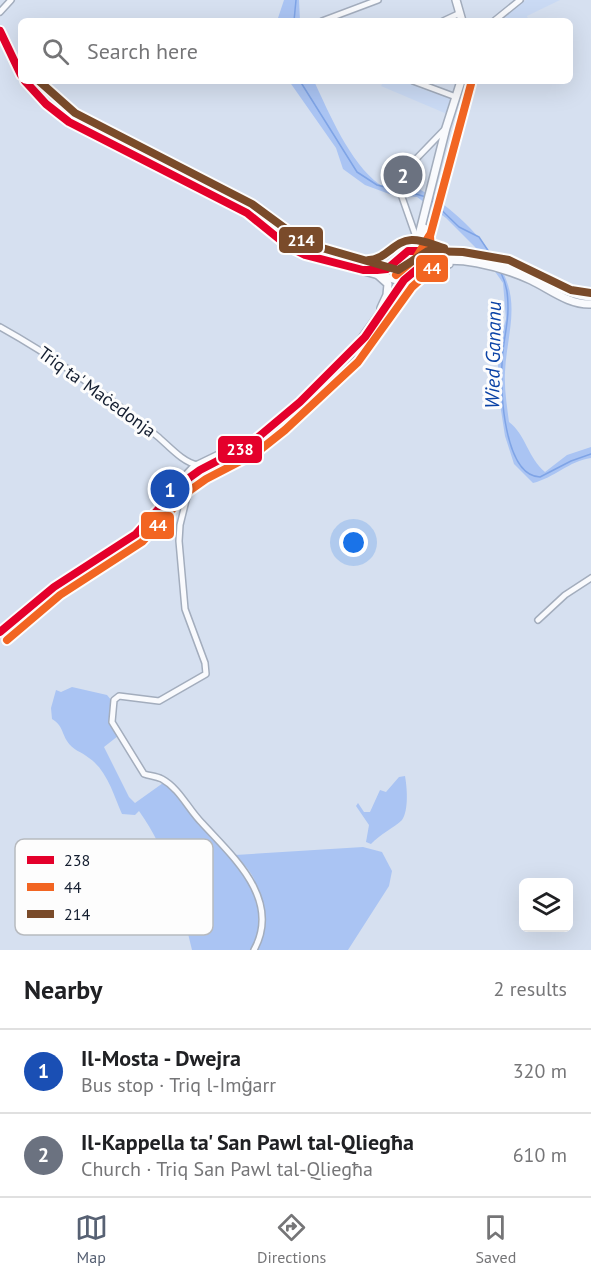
<!DOCTYPE html>
<html lang="en">
<head>
<meta charset="utf-8">
<style>
  :root { --surface:#fff; --page:#f2f2f2; --text:#202124; --muted:#757577; --line:#e0e0e0; --accent:#576173 }
  body { margin:0; font-family:"PT Sans",sans-serif; background:var(--page); color:var(--text) }
  .controls { position:absolute; right:18px; bottom:18px; display:grid; overflow:hidden; border-radius:9px; box-shadow:0 6px 24px #0002 }
  .controls button { width:54px; height:54px; display:grid; place-items:center; padding:0; border:0; border-bottom:2px solid var(--line); background:var(--surface); color:var(--text); font:30px sans-serif }
  .you { position:absolute; left:354px; top:543px; width:21px; height:21px; margin:-15px; border:4px solid #fff; border-radius:50%; background:#1a73e8; box-shadow:0 0 0 9px #1a73e833 }
  .badge { display:grid; place-items:center; width:39px; height:39px; border-radius:50%; background:var(--accent); color:#fff; font-size:20px; font-weight:700 }
  .pin { position:absolute; translate:-50% -50%; border:3px solid #fff; box-shadow:0 2px 6px #0006 }
  .list { margin:0; padding:0; list-style:none }
  h2 { display:flex; justify-content:space-between; align-items:center; height:78px; margin:0; padding:0 24px; font-size:26px }
  h2 small { font-size:20px; font-weight:400; color:var(--muted) }
  .list li { display:grid; grid-template-columns:39px 1fr auto; gap:18px; align-items:center; box-sizing:border-box; height:84px; padding:0 24px; border-top:2px solid var(--line) }
  .list b { display:block; font-size:22px; white-space:nowrap }
  .list p { margin:0; font-size:20px; white-space:nowrap; color:var(--muted) }
  .list em { font-size:20px; font-style:normal; color:var(--muted) }
  .icon { flex:none; width:33px; height:33px; fill:none; stroke:currentColor; stroke-width:2; stroke-linecap:round; stroke-linejoin:round }
  .map { position:relative; flex:none; width:591px; height:950px; overflow:hidden }
  .search { position:absolute; background:var(--surface); box-shadow:0 6px 24px #0002; left:18px; right:18px; top:18px; height:66px; display:flex; align-items:center; gap:15px; box-sizing:border-box; padding:0 21px; border-radius:9px; color:var(--muted); font-size:22px }
  .sheet { height:246px; background:var(--surface) }
  nav { display:flex; justify-content:space-around; align-items:center; box-sizing:border-box; height:84px; border-top:2px solid var(--line); background:var(--surface); font-size:16px; color:var(--muted) }
  nav a { display:grid; justify-items:center; gap:3px }
  nav .on { color:var(--accent) }
  .map>svg:first-child { display:block }
  .built { fill:#cadaf4 }
  .green { fill:#aac4f3 }
  .lines { fill:none; stroke-linecap:round; stroke-linejoin:round }
  .stream { stroke:#7fa4e6; stroke-width:1.5 }
  .minor-casing { stroke:#a3adbd; stroke-width:8 }
  .major-casing { stroke:#a3adbd; stroke-width:10 }
  .minor { stroke:#f9fafd; stroke-width:5 }
  .major { stroke:#f9fafd; stroke-width:7 }
  .bus-1-casing { stroke:#fdfdfd; stroke-width:12 }
  .bus-2-casing { stroke:#fdfdfd; stroke-width:12 }
  .bus-3-casing { stroke:#fdfdfd; stroke-width:12 }
  .bus-1 { stroke:#e4002b; stroke-width:8 }
  .bus-2 { stroke:#f26522; stroke-width:8 }
  .bus-3 { stroke:#7a4b2a; stroke-width:8 }
  .labels { text-anchor:middle; stroke-width:6; stroke-linejoin:round; paint-order:stroke }
  .street-label { font-size:18px; fill:#131d2f; stroke:#fdfdfd }
  .water-label { font-size:20px; font-style:italic; fill:#0a42a6; stroke:#fdfdfd }
  .key { fill:#fdfdfd; stroke:#b7babf; stroke-width:1.5 }
  .key-label { font-size:16px; fill:#131d2f }
  .line-badge { stroke:#fdfdfd; stroke-width:2 }
  .badge-label { font-size:16px; text-anchor:middle; font-weight:bold; fill:#fff }
</style>
</head>
<body>
<div class="map">
<svg width="591" height="950" viewBox="0 0 591 950">
  <rect width="100%" height="100%" fill="#d6e0f0"/>
  <g class="built">
    <path d="M526,0H560L527,16L529,21H496Z"/>
    <path d="M384,81H421L419,88L452,99L447,114L381,86Z"/>
  </g>
  <g class="green">
    <path d="M284,0H299L300,21H277Z"/>
    <path d="M289,81H314C329,113 350,163 379,184C388,190 401,183 411,186C446,198 498,250 508,285C517,313 506,343 505,372C504,388 507,406 509,422C526,435 528,458 545,472L567,455L591,447V458C569,461 554,478 533,483L514,464L505,436L498,391V347L506,319L503,283L484,256L446,218L417,197L392,195L365,185L343,169L336,148Z"/>
    <path d="M72,687L107,695L112,701L111,723L118,736L104,747L129,797L135,803L163,783L179,793L248,877L258,909V941L253,950H192C181,902 168,851 139,811L135,815L122,814C114,796 107,770 89,758C82,752 72,750 67,741C61,731 63,726 52,719L51,708L56,690L61,692Z"/>
    <path d="M405,776C407,787 409,810 402,820C395,827 379,835 371,844L366,842L369,825L356,806L358,803L364,812H370L380,790L386,792L399,777Z"/>
    <path d="M363,847L382,852L392,871L389,886L348,950H256C266,930 263,898 253,877C249,869 241,862 235,855Z"/>
  </g>
  <g class="lines">
    <g class="stream">
      <path d="M294,21L296,0"/>
      <path d="M300,81L357,172L377,185L397,190"/>
      <path d="M402,190L426,197"/>
      <path d="M430,199L459,227L479,237L495,261"/>
      <path d="M501,273C507,285 508,295 508,309C508,327 502,345 502,364C500,390 504,476 540,477L571,461L591,454"/>
    </g>
    <g class="minor-casing">
      <g id="minor">
        <path d="M0,12L11,0"/>
        <path d="M322,21L378,0"/>
        <path d="M443,21L460,13"/>
        <path d="M494,21L520,0"/>
        <path d="M413,81L456,97"/>
        <path d="M416,237L395,177L405,163L417,158L446,128"/>
        <path d="M0,327C56,358 107,395 157,436C168,445 183,463 198,465"/>
        <path d="M192,476L180,525L179,541L185,609L205,663L206,674L159,701L119,696L114,700L112,722L144,774C150,776 156,776 162,779C180,789 188,809 202,823C232,856 282,899 254,950"/>
        <path d="M538,620L565,595L591,578"/>
      </g>
    </g>
    <g class="major-casing">
      <g id="major">
        <path d="M456,0L462,21"/>
        <path d="M0,31L21,75"/>
        <path d="M25,81L46,104L69,122L247,213L300,253L400,281L409,277L422,265V254C409,241 398,263 387,269C381,272 370,270 363,270"/>
        <path d="M424,228C425,249 433,253 453,258"/>
        <path d="M420,251L419,235L446,128L461,81"/>
        <path d="M493,262C526,267 564,297 591,297"/>
        <path d="M422,265C454,253 500,266 531,280C550,289 569,305 591,304"/>
        <path d="M379,276L388,284L387,295L381,308"/>
        <path d="M396,297L430,270L449,264"/>
        <path d="M183,479L194,467L221,454"/>
        <path d="M0,632L54,587L136,534L182,483L200,470L250,444L278,422L350,355L404,280"/>
      </g>
    </g>
    <use href="#minor" class="minor"/>
    <use href="#major" class="major"/>
    <g class="bus-1-casing">
      <g id="bus-1">
        <path d="M0,31L21,75"/>
        <path d="M0,632L54,587L136,534L182,483L200,470L250,444L300,402L365,337L404,280L422,265L420,251H408L387,269L377,270H363L305,255L289,247L247,213L69,122L46,104L25,81"/>
      </g>
    </g>
    <g class="bus-2-casing">
      <g id="bus-2">
        <path d="M396,275L416,258L429,236"/>
        <path d="M7,640L60,595L142,542L189,491L206,479L256,453L285,430L358,362L412,287L432,269L430,236L471,84"/>
      </g>
    </g>
    <g class="bus-3-casing">
      <g id="bus-3">
        <path d="M39,81L75,113L252,204L305,243L398,270L428,251L463,252L509,260L571,290L591,293"/>
        <path d="M369,260C387,259 394,241 411,240C422,239 433,245 444,248"/>
      </g>
    </g>
    <use href="#bus-1" class="bus-1"/>
    <use href="#bus-2" class="bus-2"/>
    <use href="#bus-3" class="bus-3"/>
  </g>
  <g class="labels">
    <g class="street-label">
      <text transform="translate(97 392) rotate(36)" y="6">Triq ta' Maċedonja</text>
    </g>
    <g class="water-label">
      <text transform="translate(493 355) rotate(-89)" y="7">Wied Gananu</text>
    </g>
  </g>
  <rect x="15" y="839" width="198" height="96" rx="9" class="key"/>
  <rect x="27" y="856" width="27" height="8" fill="#e4002b"/>
  <rect x="27" y="883" width="27" height="8" fill="#f26522"/>
  <rect x="27" y="910" width="27" height="8" fill="#7a4b2a"/>
  <g class="key-label">
    <text x="64" y="866">238</text>
    <text x="64" y="893">44</text>
    <text x="64" y="920">214</text>
  </g>
  <g class="line-badge">
    <rect x="278" y="226" width="46" height="28" rx="6" fill="#7a4b2a"/>
    <rect x="415" y="254" width="34" height="29" rx="6" fill="#f26522"/>
    <rect x="217" y="435" width="46" height="29" rx="6" fill="#e4002b"/>
    <rect x="140" y="511" width="35" height="29" rx="6" fill="#f26522"/>
  </g>
  <g class="badge-label">
    <text x="301" y="246">214</text>
    <text x="432" y="274">44</text>
    <text x="240" y="455">238</text>
    <text x="158" y="531">44</text>
  </g>
</svg>
<div class="controls">
<button><svg class="icon" aria-label="layers" viewBox="0 0 24 24"><path d="M12 4l9 5-9 5-9-5zM3 14l9 5 9-5"/></svg></button>
</div>
<div class="you"></div>
<div class="pin badge" style="left:170px;top:489px;background:#1a4fb4">1</div>
<div class="pin badge" style="left:403px;top:175px;background:#6b7280">2</div>
<div class="search"><svg class="icon" aria-label="search" viewBox="0 0 24 24"><circle cx="10" cy="10" r="6"/><path d="M15 15l6 6"/></svg>Search here</div>
</div>
<section class="sheet">
<h2>Nearby<small>2 results</small></h2>
<ul class="list">
<li><span class="badge" style="background:#1a4fb4">1</span><div><b>Il-Mosta - Dwejra</b><p>Bus stop · Triq l-Imġarr</p></div><em>320 m</em></li>
<li><span class="badge" style="background:#6b7280">2</span><div><b>Il-Kappella ta' San Pawl tal-Qliegħa</b><p>Church · Triq San Pawl tal-Qliegħa</p></div><em>610 m</em></li>
</ul>
</section>
<nav>
<a class="on"><svg class="icon" aria-label="map" viewBox="0 0 24 24"><path d="M3 6l6-2 6 2 6-2v14l-6 2-6-2-6 2zM9 4v14M15 6v14"/></svg>Map</a>
<a><svg class="icon" aria-label="directions" viewBox="0 0 24 24"><path d="M12 3l9 9-9 9-9-9zM9 14v-3h6M13 9l2 2-2 2"/></svg>Directions</a>
<a><svg class="icon" aria-label="saved" viewBox="0 0 24 24"><path d="M7 4h10v16l-5-4-5 4z"/></svg>Saved</a>
</nav>
</body>
</html>
